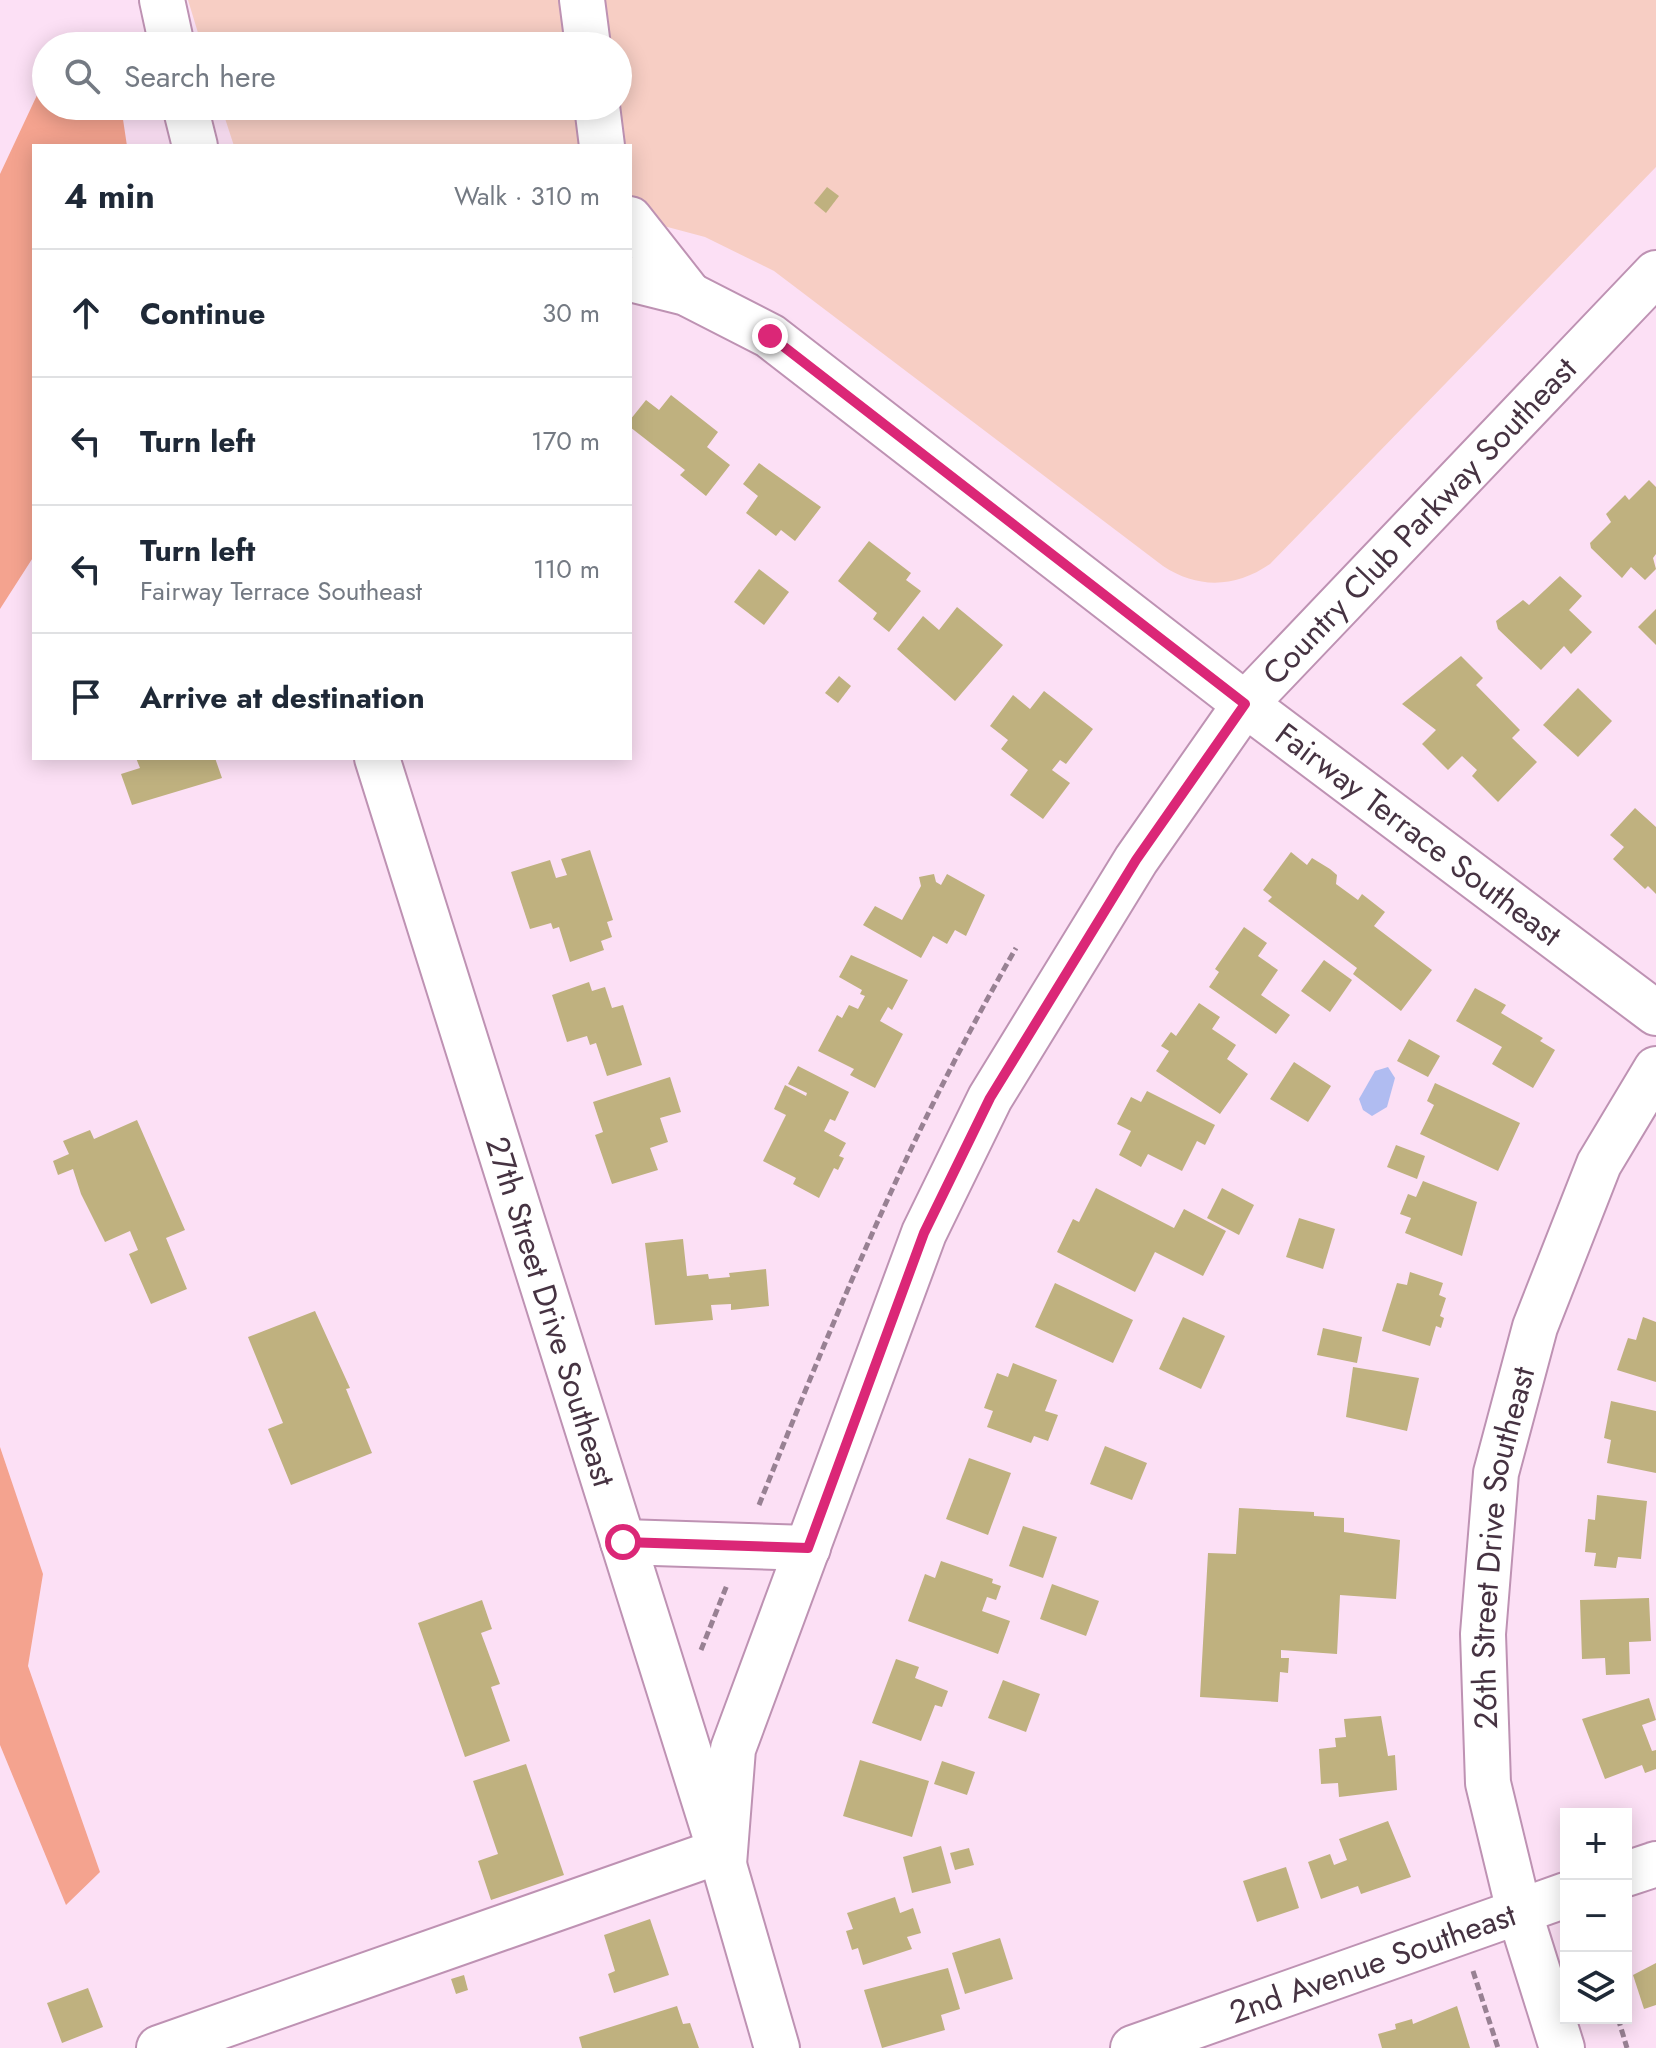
<!DOCTYPE html>
<html lang="en">
<head>
<meta charset="utf-8">
<style>
  :root { --surface:#fff; --page:#f6f6f7; --text:#1f2937; --muted:#747a83; --line:#e0e1e3 }
  body { margin:0; font-family:Jost,sans-serif; background:var(--page); color:var(--text) }
  .controls { position:absolute; right:24px; bottom:24px; display:grid; overflow:hidden; border-radius:0px; box-shadow:0 4px 20px #0003 }
  .controls button { width:72px; height:72px; display:grid; place-items:center; padding:0; border:0; border-bottom:2px solid var(--line); background:var(--surface); color:var(--text); font:40px sans-serif }
  .stop { position:absolute; width:24px; height:24px; margin:-18px; border:6px solid #db2777; border-radius:50%; background:#fff }
  .stop.end { background:#db2777; border-color:#fff; box-shadow:0 2px 8px #0008 }
  .list { margin:0; padding:0; list-style:none }
  h2 { display:flex; justify-content:space-between; align-items:center; height:104px; margin:0; padding:0 32px; font-size:34px }
  h2 small { font-size:26px; font-weight:400; color:var(--muted) }
  .list li { display:grid; grid-template-columns:52px 1fr auto; gap:24px; align-items:center; box-sizing:border-box; height:128px; padding:0 32px; border-top:2px solid var(--line) }
  .list b { display:block; font-size:30px; white-space:nowrap }
  .list p { margin:0; font-size:26px; white-space:nowrap; color:var(--muted) }
  .list em { font-size:26px; font-style:normal; color:var(--muted) }
  .icon { flex:none; width:44px; height:44px; fill:none; stroke:currentColor; stroke-width:2; stroke-linecap:round; stroke-linejoin:round }
  .map { position:relative; flex:none; width:1656px; height:2048px; overflow:hidden }
  .search { position:absolute; background:var(--surface); box-shadow:0 4px 20px #0003; left:32px; top:32px; width:600px; height:88px; display:flex; align-items:center; gap:20px; box-sizing:border-box; padding:0 28px; border-radius:44px; color:var(--muted); font-size:30px }
  .panel { position:absolute; background:var(--surface); box-shadow:0 4px 20px #0003; left:32px; top:144px; width:600px; height:616px; border-radius:0px }
  .map>svg:first-child { display:block }
  .green { fill:#f7cec4 }
  .forest { fill:#f4a38f }
  .water { fill:#b0bcf1 }
  .building { fill:#bfb17f }
  .lines { fill:none; stroke-linecap:round; stroke-linejoin:round }
  .minor-casing { stroke:#be92b3; stroke-width:48 }
  .path { stroke:#988193; stroke-width:5; stroke-dasharray:8 4; stroke-linecap:butt }
  .minor { stroke:#fff; stroke-width:44 }
  .route { stroke:#db2777; stroke-width:10 }
  .labels { text-anchor:middle; stroke-width:7; stroke-linejoin:round; paint-order:stroke }
  .street-label { font-size:32px; fill:#463342; stroke:#fce0f5 }
</style>
</head>
<body>
<div class="map">
<svg width="1656" height="2048" viewBox="0 0 1656 2048">
  <rect width="100%" height="100%" fill="#fce0f5"/>
  <path class="green" d="M188,0H1656V167L1270,564C1235,588 1198,589 1163,566L774,271L705,237L630,217V146H234L221,106H618V46H202Z"/>
  <g class="forest">
    <path d="M46,76V106H121L127,146H34V556L0,609V174Z"/>
    <path d="M0,1447L43,1574L28,1666L100,1872L66,1905L0,1745Z"/>
  </g>
  <path class="water" d="M1388,1067L1395,1078L1387,1107L1372,1116L1363,1110L1359,1099L1375,1071Z"/>
  <g class="building">
    <path d="M827,187L839,196L826,213L814,203Z"/>
    <path d="M671,395L718,432L707,447L730,465L706,496L680,475L685,470L630,427V420L646,400L659,410Z"/>
    <path d="M759,463L821,507L795,541L781,530L776,536L746,513L758,496L743,484Z"/>
    <path d="M1649,480L1656,487V554L1653,558L1656,569L1645,580L1631,567L1622,578L1591,548L1590,543L1611,522L1606,514L1625,495L1629,500Z"/>
    <path d="M869,541L911,573L906,580L921,591L889,632L873,619L877,613L838,581Z"/>
    <path d="M759,569L789,592L764,625L734,602Z"/>
    <path d="M1560,576L1582,596L1569,610L1592,632L1571,654L1564,646L1541,670L1498,629L1496,621L1523,600L1529,605Z"/>
    <path d="M957,607L1003,645L955,701L897,649L923,616L939,630Z"/>
    <path d="M1656,609V645L1638,627Z"/>
    <path d="M1461,656L1483,678L1476,685L1520,730L1512,738L1537,762L1498,802L1472,776L1477,770L1462,756L1448,770L1422,744L1436,730L1402,704Z"/>
    <path d="M839,676L851,686L838,703L825,693Z"/>
    <path d="M1578,688L1612,721L1578,757L1543,725Z"/>
    <path d="M1044,691L1093,729L1066,764L1060,760L1052,770L1070,783L1043,819L1010,795L1028,770L1001,749L1008,740L990,726L1013,695L1030,709Z"/>
    <path d="M136,758H215L222,778L132,805L121,774L140,768Z"/>
    <path d="M1635,808L1656,827V894L1648,886L1645,889L1613,859L1624,847L1610,835Z"/>
    <path d="M590,850L613,920L607,922L612,937L601,941L604,950L570,962L559,927L553,929L551,923L530,929L511,872L550,860L556,878L567,875L561,859Z"/>
    <path d="M1291,852L1307,865L1312,858L1330,869L1337,875L1336,884L1358,900L1362,894L1385,912L1374,926L1432,970L1401,1011L1353,974L1357,968L1268,901L1272,897L1263,890Z"/>
    <path d="M934,874L936,882L941,885L947,874L985,895L966,936L955,930L947,944L933,936L921,958L863,925L875,906L902,920L921,886L919,877Z"/>
    <path d="M1244,927L1267,943L1258,956L1278,970L1261,995L1290,1015L1276,1034L1209,987L1219,972L1215,969Z"/>
    <path d="M851,955L908,980L892,1010L888,1007L880,1021L903,1034L875,1088L850,1075L854,1069L818,1051L837,1015L842,1018L849,1005L858,1009L865,996L860,994L862,990L839,977Z"/>
    <path d="M1324,960L1352,980L1330,1012L1301,991Z"/>
    <path d="M589,982L592,991L605,987L612,1008L623,1005L642,1065L607,1076L596,1043L590,1045L587,1036L567,1042L552,995Z"/>
    <path d="M1475,988L1506,1005L1501,1013L1543,1038L1540,1041L1555,1050L1533,1088L1492,1064L1502,1047L1456,1021Z"/>
    <path d="M1199,1003L1220,1017L1212,1029L1236,1045L1227,1059L1248,1074L1220,1114L1156,1071L1169,1051L1161,1046L1171,1032L1176,1036Z"/>
    <path d="M1409,1039L1440,1056L1428,1077L1397,1061Z"/>
    <path d="M1294,1062L1331,1086L1308,1122L1270,1099Z"/>
    <path d="M798,1066L849,1092L835,1121L830,1119L824,1131L846,1143L839,1156L844,1158L838,1170L834,1168L819,1198L793,1184L796,1178L763,1161L786,1115L774,1109L785,1085L806,1096L807,1093L788,1084Z"/>
    <path d="M670,1077L681,1112L660,1118L668,1142L650,1148L658,1170L612,1184L595,1135L603,1132L593,1102Z"/>
    <path d="M1435,1083L1520,1123L1498,1171L1420,1134L1434,1105L1427,1101Z"/>
    <path d="M1147,1091L1215,1125L1205,1145L1197,1141L1182,1171L1148,1154L1141,1167L1119,1155L1131,1131L1117,1124L1131,1097L1141,1102Z"/>
    <path d="M137,1120L185,1230L166,1238L187,1289L151,1304L129,1254L138,1250L130,1231L105,1242L81,1194L73,1169L58,1175L53,1161L69,1154L63,1141L90,1130L94,1139Z"/>
    <path d="M1396,1145L1425,1156L1417,1179L1387,1167Z"/>
    <path d="M1423,1181L1477,1202L1462,1256L1405,1233L1411,1218L1400,1214L1408,1194L1416,1197Z"/>
    <path d="M1096,1188L1174,1228L1184,1209L1226,1231L1203,1276L1155,1252L1135,1292L1057,1252L1073,1219L1079,1222Z"/>
    <path d="M1222,1188L1254,1205L1239,1235L1207,1218Z"/>
    <path d="M1299,1218L1335,1229L1323,1269L1286,1257Z"/>
    <path d="M683,1239L687,1276L708,1274L709,1279L730,1277L729,1273L766,1269L769,1306L731,1310V1304L711,1305L713,1320L655,1325L645,1243Z"/>
    <path d="M1410,1272L1443,1283L1439,1295L1446,1298L1440,1316L1444,1318L1441,1328L1436,1326L1430,1346L1382,1331L1397,1283L1407,1285Z"/>
    <path d="M1055,1283L1133,1320L1113,1363L1035,1327Z"/>
    <path d="M315,1311L350,1388L346,1389L372,1453L291,1485L268,1429L283,1423L248,1337Z"/>
    <path d="M1183,1317L1225,1336L1201,1389L1159,1369Z"/>
    <path d="M1643,1317L1656,1322V1382L1617,1370L1628,1338L1636,1340Z"/>
    <path d="M1323,1328L1362,1337L1357,1363L1317,1355Z"/>
    <path d="M1013,1363L1057,1380L1045,1411L1058,1415L1048,1441L1034,1436L1031,1443L987,1427L993,1411L984,1408L997,1373L1008,1377Z"/>
    <path d="M1353,1367L1419,1378L1407,1431L1346,1417Z"/>
    <path d="M1611,1401L1656,1411V1473L1607,1463L1611,1440L1604,1438Z"/>
    <path d="M1105,1446L1147,1463L1132,1500L1090,1484Z"/>
    <path d="M969,1458L1011,1473L988,1535L946,1519Z"/>
    <path d="M1597,1495L1647,1501L1641,1559L1618,1557L1616,1568L1594,1566L1596,1553L1585,1552L1588,1519L1595,1520Z"/>
    <path d="M1239,1508L1314,1512V1516L1344,1518V1532L1400,1540L1396,1599L1340,1595L1337,1654L1281,1650V1658H1289L1288,1673L1280,1672L1278,1702L1200,1697L1208,1553L1236,1554Z"/>
    <path d="M1023,1526L1057,1537L1043,1578L1009,1566Z"/>
    <path d="M941,1561L993,1579L992,1583L1001,1586L996,1600L987,1597L982,1611L1010,1621L998,1654L908,1621L925,1574L935,1578Z"/>
    <path d="M1052,1584L1099,1601L1086,1636L1040,1619Z"/>
    <path d="M1649,1598L1651,1641L1629,1642L1630,1674L1606,1675L1605,1658L1582,1659L1580,1600Z"/>
    <path d="M482,1600L492,1629L481,1633L500,1684L491,1687L510,1741L465,1757L418,1623Z"/>
    <path d="M896,1659L919,1667L915,1678L948,1691L942,1707L935,1705L921,1741L872,1723Z"/>
    <path d="M1003,1680L1040,1694L1026,1732L988,1718Z"/>
    <path d="M1649,1698L1656,1720L1642,1725L1652,1751L1656,1750V1769L1645,1773L1642,1765L1605,1779L1582,1719Z"/>
    <path d="M1381,1716L1388,1756L1395,1755L1397,1790L1339,1797L1338,1783L1321,1784L1319,1749L1336,1747L1335,1738L1346,1737L1344,1719Z"/>
    <path d="M860,1760L929,1781L912,1837L843,1816Z"/>
    <path d="M942,1761L975,1772L967,1795L934,1784Z"/>
    <path d="M526,1764L564,1875L491,1900L478,1861L498,1854L473,1781Z"/>
    <path d="M1388,1821L1411,1877L1361,1894L1358,1886L1321,1899L1308,1862L1330,1854L1334,1865L1347,1860L1339,1839Z"/>
    <path d="M941,1846L951,1883L912,1893L903,1857Z"/>
    <path d="M969,1848L974,1865L955,1870L950,1853Z"/>
    <path d="M1286,1867L1299,1908L1257,1922L1243,1881Z"/>
    <path d="M895,1897L900,1913L913,1908L921,1933L907,1937L912,1949L863,1965L858,1948L852,1950L846,1931L853,1929L847,1913Z"/>
    <path d="M650,1919L669,1975L614,1993L608,1974L615,1971L604,1935Z"/>
    <path d="M1000,1938L1013,1979L965,1994L952,1953Z"/>
    <path d="M1656,1963V2005L1644,2009L1633,1975Z"/>
    <path d="M948,1968L960,2009L941,2015L945,2030L882,2048L864,1990Z"/>
    <path d="M464,1975L468,1990L456,1994L451,1979Z"/>
    <path d="M88,1988L103,2027L62,2043L47,2003Z"/>
    <path d="M677,2006L683,2024L690,2023L699,2048H582L579,2037Z"/>
    <path d="M1457,2006L1470,2048H1382L1378,2034L1396,2029L1395,2024L1412,2019L1413,2024Z"/>
  </g>
  <g class="lines">
    <g class="minor-casing">
      <g id="minor">
        <path d="M162,0L172,46"/>
        <path d="M582,0L588,46"/>
        <path d="M185,106L195,146"/>
        <path d="M597,106L602,146"/>
        <path d="M630,219L689,294"/>
        <path id="s1" d="M630,279L686,293L770,336L1245,704L1656,1013"/>
        <path id="s2" d="M377,758L720,1851L777,2048"/>
        <path d="M623,1542L808,1548"/>
        <path id="s3" d="M724,1864L733,1749L924,1233L990,1098L1136,860L1245,704L1656,273"/>
        <path d="M1626,1874L1656,1864"/>
        <path d="M159,2048L720,1851"/>
        <path id="s4" d="M1133,2048L1566,1895"/>
        <path id="s5" d="M1562,2048L1519,1911L1488,1783L1483,1634L1496,1473L1535,1327L1599,1164L1656,1069"/>
      </g>
    </g>
    <g class="path">
      <path d="M759,1505C837,1311 911,1130 1016,948"/>
      <path d="M701,1650L727,1585"/>
      <path d="M1473,1971L1498,2048"/>
      <path d="M1618,2018L1627,2048"/>
    </g>
    <use href="#minor" class="minor"/>
  </g>
  <g class="lines">
    <path class="route" d="M623,1542L808,1548L924,1233L990,1098L1136,860L1245,704L770,336"/>
  </g>
  <g class="labels">
    <g class="street-label">
      <text dy="11" stroke="none"><textPath href="#s3" startOffset="1538">Country Club Parkway Southeast</textPath></text>
      <text dy="11" stroke="none"><textPath href="#s1" startOffset="970">Fairway Terrace Southeast</textPath></text>
      <text dy="11" stroke="none"><textPath href="#s2" startOffset="580">27th Street Drive Southeast</textPath></text>
      <text dy="11" stroke="none"><textPath href="#s5" startOffset="512">26th Street Drive Southeast</textPath></text>
      <text dy="11" stroke="none"><textPath href="#s4" startOffset="254">2nd Avenue Southeast</textPath></text>
    </g>
  </g>
</svg>
<div class="controls">
<button>+</button>
<button>−</button>
<button><svg class="icon" aria-label="layers" viewBox="0 0 24 24"><path d="M12 4l9 5-9 5-9-5zM3 14l9 5 9-5"/></svg></button>
</div>
<div class="stop" style="left:623px;top:1542px"></div>
<div class="stop end" style="left:770px;top:336px"></div>
<div class="search"><svg class="icon" aria-label="search" viewBox="0 0 24 24"><circle cx="10" cy="10" r="6"/><path d="M15 15l6 6"/></svg>Search here</div>
<section class="panel">
<h2>4 min<small>Walk · 310 m</small></h2>
<ul class="list">
<li><svg class="icon" aria-label="ahead" viewBox="0 0 24 24"><path d="M12 20V5M6 11l6-6 6 6"/></svg><div><b>Continue</b></div><em>30 m</em></li>
<li><svg class="icon" aria-label="left" viewBox="0 0 24 24"><path d="M17 20v-9H6M10 6l-5 5 5 5"/></svg><div><b>Turn left</b></div><em>170 m</em></li>
<li><svg class="icon" aria-label="left" viewBox="0 0 24 24"><path d="M17 20v-9H6M10 6l-5 5 5 5"/></svg><div><b>Turn left</b><p>Fairway Terrace Southeast</p></div><em>110 m</em></li>
<li><svg class="icon" aria-label="arrive" viewBox="0 0 24 24"><path d="M6 21V4h12l-3 4 3 4H6"/></svg><div><b>Arrive at destination</b></div></li>
</ul>
</section>
</div>
</body>
</html>
